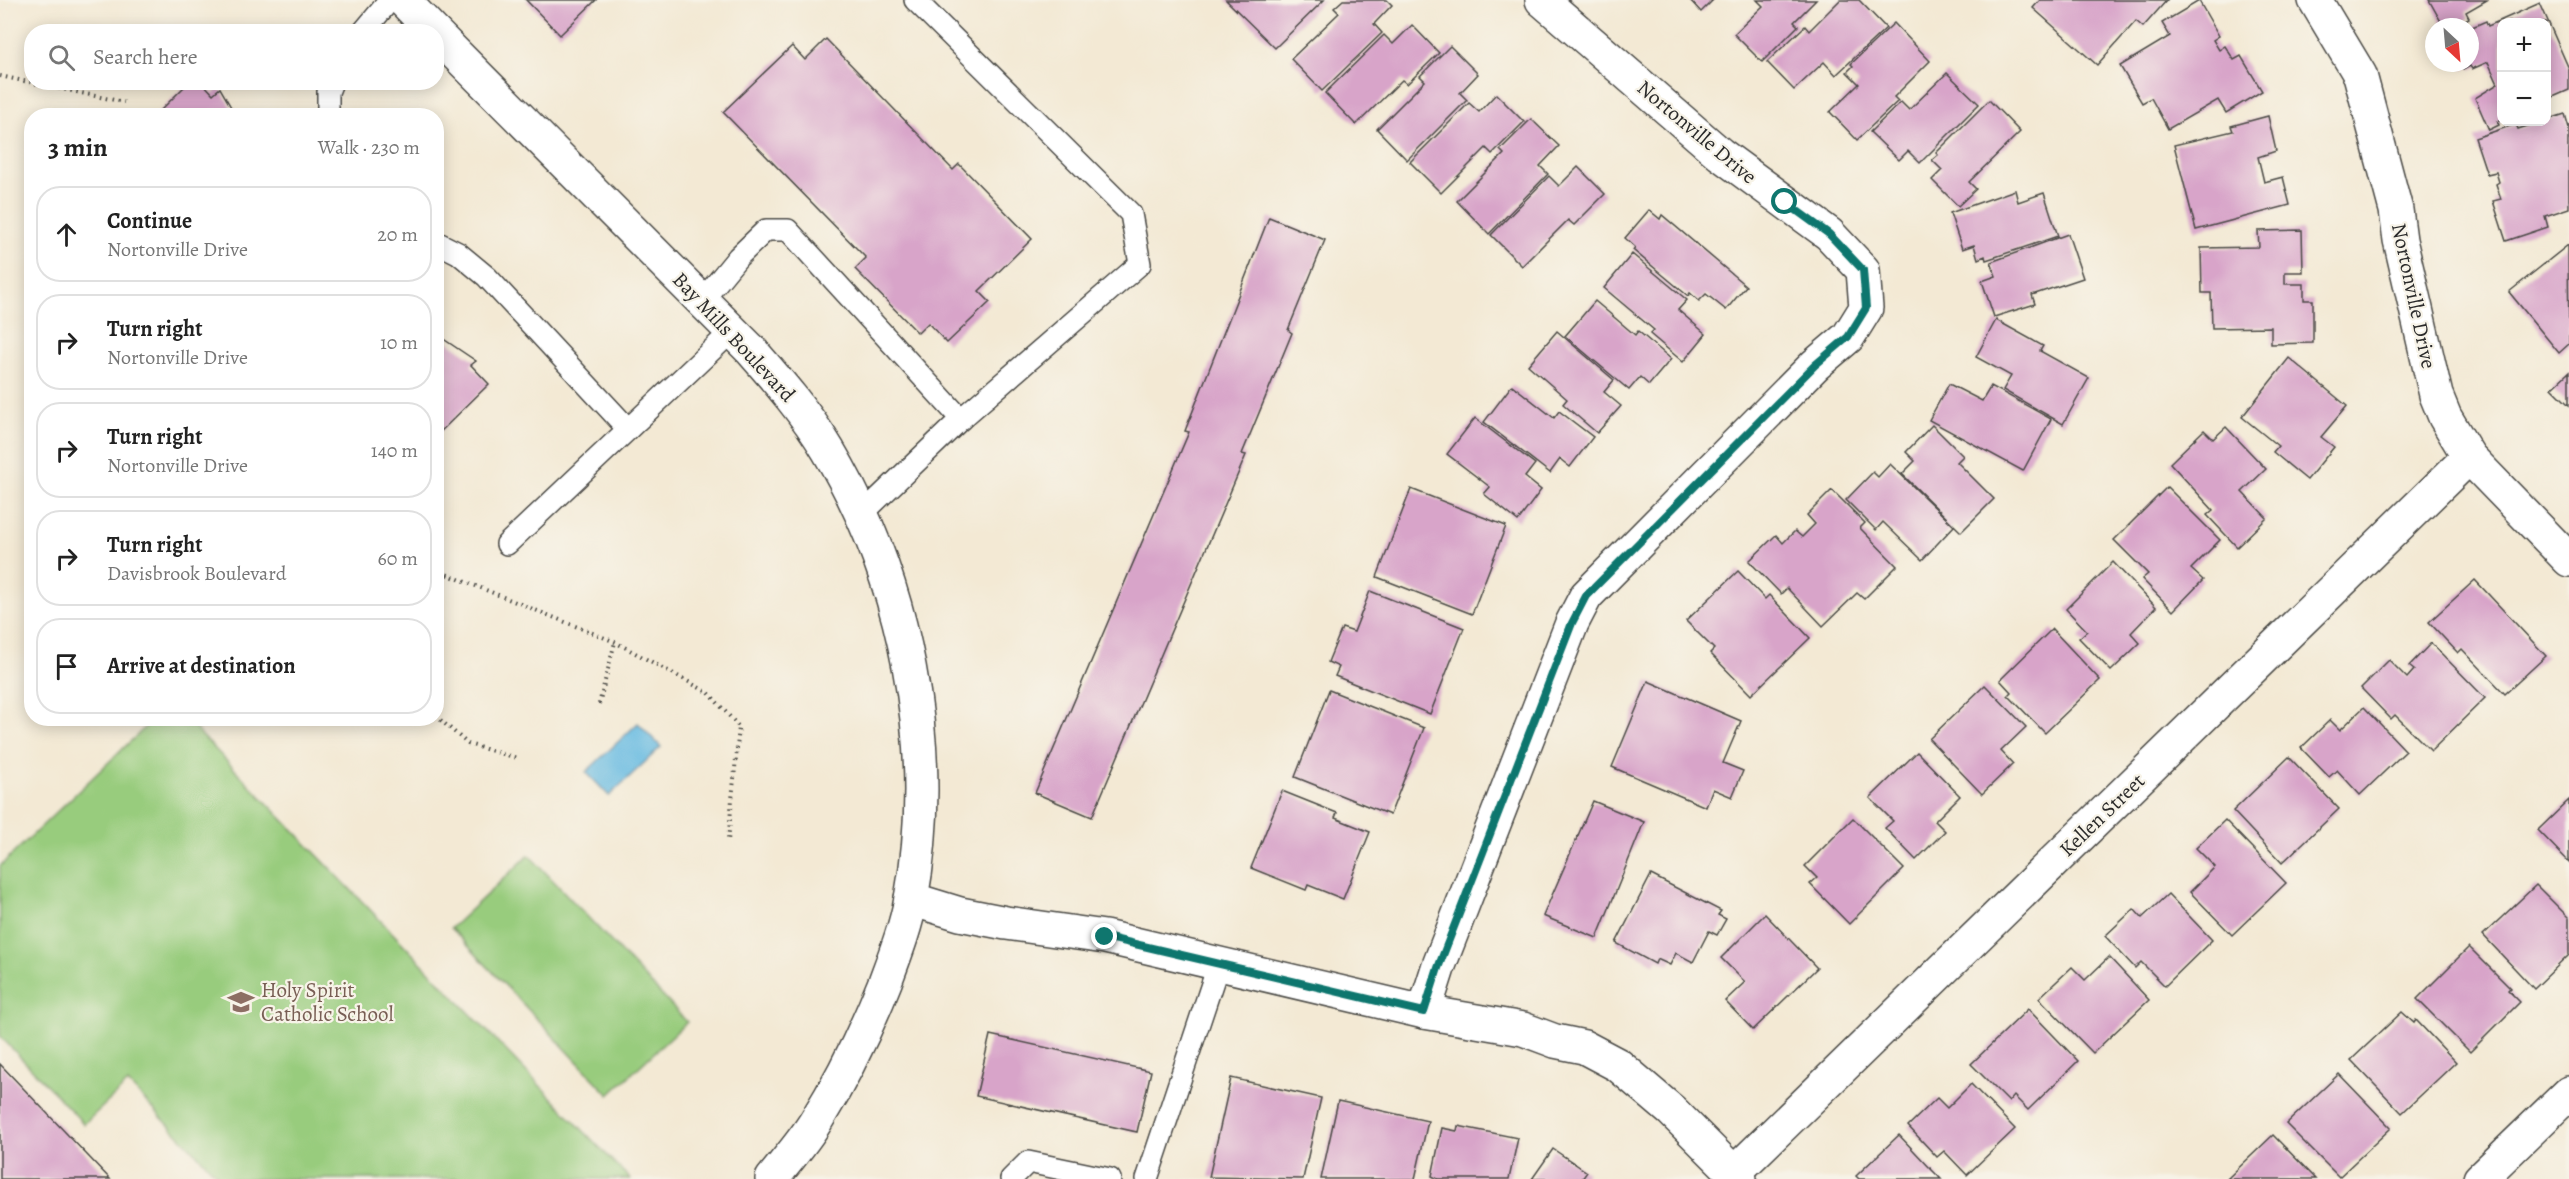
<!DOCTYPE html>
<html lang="en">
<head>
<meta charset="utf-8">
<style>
  :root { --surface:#fff; --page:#f2f2f2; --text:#222; --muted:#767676; --line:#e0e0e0 }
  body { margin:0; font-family:Alegreya,serif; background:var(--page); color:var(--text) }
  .controls { position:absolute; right:18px; top:18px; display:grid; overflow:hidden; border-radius:12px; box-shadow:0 3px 15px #0003 }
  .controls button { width:54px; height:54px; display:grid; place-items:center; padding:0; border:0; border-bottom:2px solid var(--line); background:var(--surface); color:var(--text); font:30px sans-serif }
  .compass { position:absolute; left:2425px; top:18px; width:54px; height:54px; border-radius:50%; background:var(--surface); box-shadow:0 3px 15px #0003; rotate:154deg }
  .stop { position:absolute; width:18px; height:18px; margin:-14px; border:4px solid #0f766e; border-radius:50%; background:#fff }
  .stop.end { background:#0f766e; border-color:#fff; box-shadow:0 2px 6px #0008 }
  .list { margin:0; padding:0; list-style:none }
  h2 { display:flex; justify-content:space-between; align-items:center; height:78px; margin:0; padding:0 24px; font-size:26px }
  h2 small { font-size:20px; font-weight:400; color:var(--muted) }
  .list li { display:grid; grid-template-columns:39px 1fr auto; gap:18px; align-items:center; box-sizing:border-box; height:96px; margin:0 12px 12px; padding:0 12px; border:2px solid var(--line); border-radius:24px }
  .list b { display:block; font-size:22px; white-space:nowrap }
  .list p { margin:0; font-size:20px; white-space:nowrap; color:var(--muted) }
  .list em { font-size:20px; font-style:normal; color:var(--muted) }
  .icon { flex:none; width:33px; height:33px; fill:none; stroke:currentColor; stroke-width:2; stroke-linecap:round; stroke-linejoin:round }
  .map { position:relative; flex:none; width:2569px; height:1179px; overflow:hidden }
  .search { position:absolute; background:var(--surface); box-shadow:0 3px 15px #0003; left:24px; top:24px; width:420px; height:66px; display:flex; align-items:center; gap:15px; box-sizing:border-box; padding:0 21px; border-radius:24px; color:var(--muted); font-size:22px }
  .panel { position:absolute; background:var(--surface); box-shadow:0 3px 15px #0003; left:24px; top:108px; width:420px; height:618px; border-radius:24px }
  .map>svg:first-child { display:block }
  .green { fill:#98cc7d; stroke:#627c54; stroke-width:1.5 }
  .water { fill:#65bae1; stroke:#487286; stroke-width:1.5 }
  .building { fill:#d8a4c9 }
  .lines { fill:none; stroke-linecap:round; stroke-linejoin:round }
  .service-casing { stroke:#494844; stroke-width:24 }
  .minor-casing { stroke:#494844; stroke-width:36 }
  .tertiary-casing { stroke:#494844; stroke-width:36 }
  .path { stroke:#494844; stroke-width:4; stroke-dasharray:1.5 4.5; stroke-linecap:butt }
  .service { stroke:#fff; stroke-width:21 }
  .minor { stroke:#fff; stroke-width:33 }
  .tertiary { stroke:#fff; stroke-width:33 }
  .route { stroke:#0f766e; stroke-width:8 }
  .labels { text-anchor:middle; stroke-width:4.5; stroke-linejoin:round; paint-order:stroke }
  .street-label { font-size:21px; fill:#2b2b2b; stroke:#f7f3e8 }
  .education-label { font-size:21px; fill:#785e54; stroke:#f7f3e8; text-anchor:start }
</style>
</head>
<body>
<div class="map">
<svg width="2569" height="1179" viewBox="0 0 2569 1179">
  <rect width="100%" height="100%" fill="#f7f3e8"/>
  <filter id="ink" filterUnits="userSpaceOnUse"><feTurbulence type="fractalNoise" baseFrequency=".0167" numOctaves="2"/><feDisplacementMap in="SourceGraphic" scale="12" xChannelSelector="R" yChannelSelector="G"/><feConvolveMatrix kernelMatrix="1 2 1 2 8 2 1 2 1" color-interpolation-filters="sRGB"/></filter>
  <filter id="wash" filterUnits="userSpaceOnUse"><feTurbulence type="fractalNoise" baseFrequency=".008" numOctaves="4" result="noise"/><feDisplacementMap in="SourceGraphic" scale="24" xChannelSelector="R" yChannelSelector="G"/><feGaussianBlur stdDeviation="1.35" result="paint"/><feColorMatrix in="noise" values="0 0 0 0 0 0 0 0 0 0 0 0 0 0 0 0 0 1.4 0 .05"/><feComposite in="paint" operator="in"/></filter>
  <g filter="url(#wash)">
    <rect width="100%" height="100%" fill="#f3e9d4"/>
    <g class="green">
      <path d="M154,719H186L630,1179H221L128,1083L84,1124L0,1036V866Z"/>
      <path d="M529,855L687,1022L609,1095L451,928Z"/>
    </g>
    <path class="water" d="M638,723L661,747L609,796L586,772Z"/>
    <g id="blocks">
      <g class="building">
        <path d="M526,0H596L560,35Z"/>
        <path d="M1226,0H1324L1275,48Z"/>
        <path d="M1343,0H1387L1392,5L1374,24L1382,33L1322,91L1291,59L1339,13L1334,8Z"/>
        <path d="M1690,0H1713L1701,12Z"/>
        <path d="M1757,0H1816L1794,22L1798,26L1762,62L1734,34L1763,6Z"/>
        <path d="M1840,0H1859L1886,28L1836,75L1824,62L1794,90L1767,62L1805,26L1809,31Z"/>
        <path d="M2040,0H2167L2143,27L2136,21L2097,65L2033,8Z"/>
        <path d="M2429,0H2487L2466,12L2469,18L2452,27H2444Z"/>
        <path d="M2199,1L2219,36L2213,40L2219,50L2225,46L2234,60L2241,56L2262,91L2226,113L2218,100L2168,129L2151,98L2142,103L2120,66L2170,36L2162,23Z"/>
        <path d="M2540,3L2569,69V90L2546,100V22H2502V120L2498,122L2499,125L2489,130L2475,98L2498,84L2488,62L2472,69L2470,66L2463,70L2460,63H2470V28L2486,21L2488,26Z"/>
        <path d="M1894,23L1930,61L1894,97L1898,101L1857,140L1830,112L1859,84L1847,72L1853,66L1851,64Z"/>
        <path d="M1412,25L1439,53L1407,84L1402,80L1356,125L1325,93L1384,35L1393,44Z"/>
        <path d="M826,39L953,170L959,164L1032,239L979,291L990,302L947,343L928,323L918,333L855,269L866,258L723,112L792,46L805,60Z"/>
        <path d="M1450,46L1478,74L1460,93L1467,100L1407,160L1377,129L1425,81L1420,76Z"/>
        <path d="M1947,73L1979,104L1920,163L1908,151L1899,160L1870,132L1901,102L1909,110Z"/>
        <path d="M189,82H202L213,94L220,88L236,116H155Z"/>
        <path d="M1496,94L1524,122L1492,154L1486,148L1441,193L1410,162L1469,103L1479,112Z"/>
        <path d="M1989,100L2020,132L1969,182L1976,189L1958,206L1932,180L1942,170L1932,160L1938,155L1936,153Z"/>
        <path d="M2565,114L2569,128V208L2545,216L2548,227L2506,241L2493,201L2501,199L2496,184L2499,182L2496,172L2487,174L2475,138L2516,124L2518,129Z"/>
        <path d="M2268,116L2276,151L2258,157L2264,182L2283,177L2290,205L2196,230L2174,145L2233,131L2231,126Z"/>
        <path d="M1531,119L1559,146L1540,166L1548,174L1489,234L1457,201L1504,154L1500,150Z"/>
        <path d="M1578,167L1605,194L1574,225L1568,220L1522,266L1491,235L1549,176L1559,186Z"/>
        <path d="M2015,190L2018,202L2044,193L2058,236L1986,260L1985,256L1978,259L1974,245L1962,249L1950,213Z"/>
        <path d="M1649,210L1660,219L1662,215L1746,286L1726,310L1706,294L1699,301L1690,293L1688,296L1633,250L1635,247L1625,238Z"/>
        <path d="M1269,217L1325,240L1288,330L1292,333L1242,454L1246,455L1092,817L1035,793L1189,432L1185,431Z"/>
        <path d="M2302,230L2303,272H2285V284H2304V300H2313V343L2271,344V327L2212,328L2211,293H2202L2201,248L2259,247L2258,231Z"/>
        <path d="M2068,234L2083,278L2032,295L2035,304L1994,317L1982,281L1996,276L1991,262Z"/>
        <path d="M2568,245L2569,344L2559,353L2509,292Z"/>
        <path d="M1632,254L1687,300L1678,310L1706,334L1683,362L1650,334L1654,330L1604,288Z"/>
        <path d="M1595,301L1635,335L1638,331L1671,359L1649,385L1640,377L1629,390L1565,336Z"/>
        <path d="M1996,320L2043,346L2040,351L2089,378L2063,424L2003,390L2011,376L1976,357Z"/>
        <path d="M436,329L442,338L476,361L471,365L489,384L436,436Z"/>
        <path d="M1557,331L1614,380L1604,392L1621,406L1597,433L1563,404L1567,399L1528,365Z"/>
        <path d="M2289,358L2347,406L2321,437L2334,447L2307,480L2273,452L2278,446L2242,417Z"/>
        <path d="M2569,372V405L2552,388Z"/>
        <path d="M1949,384L1982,401L1991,386L2051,419L2023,471L1929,420Z"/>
        <path d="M1512,385L1554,418L1559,411L1593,437L1570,467L1560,459L1550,473L1484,422Z"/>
        <path d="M1475,418L1535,464L1525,477L1541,490L1518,521L1484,494L1490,487L1447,454Z"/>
        <path d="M1932,425L1963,456L1957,462L1994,499L1961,532L1902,474L1915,461L1906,452Z"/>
        <path d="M2226,427L2266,469L2242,492L2267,518L2237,547L2207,515L2213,510L2170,463L2204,430L2213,439Z"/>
        <path d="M1890,464L1954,526L1922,560L1883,522L1876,530L1846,500L1873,472L1878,477Z"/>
        <path d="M2167,487L2220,540L2191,569L2203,580L2173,611L2142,579L2148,574L2114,540Z"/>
        <path d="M1411,489L1506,526L1472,614L1377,577Z"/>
        <path d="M1832,490L1865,523L1860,528L1897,566L1864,599L1857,593L1823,626L1787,588L1781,594L1749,561L1776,535L1783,543L1795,531L1802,537L1815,524L1807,515Z"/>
        <path d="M2113,562L2156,607L2131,633L2140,643L2111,671L2079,638L2087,631L2066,609Z"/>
        <path d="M1738,571L1765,599L1769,595L1810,638L1751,695L1710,653L1714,649L1686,621Z"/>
        <path d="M2475,580L2546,656L2505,694L2462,649L2458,653L2429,622Z"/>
        <path d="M1370,591L1464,628L1430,714L1335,676L1339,667L1328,662L1342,628L1354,632Z"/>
        <path d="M2052,629L2100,680L2045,733L2008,695L2011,692L2000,680Z"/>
        <path d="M2431,643L2485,698L2431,751L2395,715L2391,719L2361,688L2389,660L2407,678L2414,670L2409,666Z"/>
        <path d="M1648,681L1741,721L1723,763L1743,771L1732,797L1713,789L1706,807L1612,767Z"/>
        <path d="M1985,685L2026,727L2001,751L2013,764L1982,794L1929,739Z"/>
        <path d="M1329,690L1424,728L1390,815L1295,777Z"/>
        <path d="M2364,707L2406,751L2360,795L2337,770L2329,777L2301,748L2330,720L2340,730Z"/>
        <path d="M1917,752L1960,796L1935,821L1945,831L1916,860L1885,828L1893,821L1870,798Z"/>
        <path d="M2289,757L2339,809L2282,863L2233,811Z"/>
        <path d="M1282,791L1337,813L1335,818L1370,832L1343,899L1308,885L1306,890L1251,868Z"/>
        <path d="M2569,800V862L2538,830Z"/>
        <path d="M1593,801L1644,822L1597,938L1543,916Z"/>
        <path d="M1853,818L1904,869L1849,924L1810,884L1817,878L1805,866Z"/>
        <path d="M2225,820L2286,883L2232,935L2190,892L2215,867L2196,848Z"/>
        <path d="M1651,875L1721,911L1718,915L1726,919L1717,935L1709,931L1693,962L1676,953L1670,965L1657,959L1655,964L1616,943Z"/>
        <path d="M2536,885L2569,918V955L2534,989L2483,935Z"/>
        <path d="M2168,894L2212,940L2165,986L2141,962L2135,968L2105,936L2134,909L2142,918Z"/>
        <path d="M1765,914L1817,968L1753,1030L1725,1001L1745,982L1721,958Z"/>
        <path d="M2469,947L2510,988L2508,990L2520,1002L2470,1052L2417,999Z"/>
        <path d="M2109,957L2149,1000L2093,1053L2039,998L2072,967L2085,980Z"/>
        <path d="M2028,1009L2078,1061L2028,1110L2014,1096L2009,1102L1971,1064Z"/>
        <path d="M2402,1012L2414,1023L2416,1020L2456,1062L2402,1113L2351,1060Z"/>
        <path d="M990,1035L1151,1071L1137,1132L976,1096Z"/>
        <path d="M0,1064L110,1179H0Z"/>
        <path d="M2339,1074L2391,1128L2339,1177L2286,1124Z"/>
        <path d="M1231,1078L1321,1098L1303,1179L1209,1177Z"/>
        <path d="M1971,1084L2015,1129L1967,1175L1944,1151L1937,1157L1908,1126L1937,1098L1947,1108Z"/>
        <path d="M1338,1101L1428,1121L1415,1179H1321Z"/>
        <path d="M1458,1126L1518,1138L1509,1179H1438L1432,1176L1442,1128L1457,1131Z"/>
        <path d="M1899,1135L1931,1169L1941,1179H1859L1856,1176Z"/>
        <path d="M2273,1135L2316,1179H2227Z"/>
        <path d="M1553,1149L1587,1172L1582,1179H1532Z"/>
      </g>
    </g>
  </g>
  <g filter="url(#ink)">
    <use href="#blocks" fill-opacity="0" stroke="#494844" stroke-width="1.5"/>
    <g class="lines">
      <g class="service-casing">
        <g id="service">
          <path d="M915,0L1131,214L1140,264L961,419"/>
          <path d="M363,32L390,0"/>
          <path d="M328,116V92L332,82"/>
          <path d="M436,242L458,253L487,277L628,429"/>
          <path d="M702,301L738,257L766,230H788L961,419L861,515"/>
          <path d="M507,544L732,331"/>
          <path d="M1011,1179L1028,1162L1110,1179"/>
          <path d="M1147,1179L1219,963"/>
        </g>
      </g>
      <g class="minor-casing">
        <g id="minor">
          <path d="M2315,0L2360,75L2396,210L2400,240L2436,395L2445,417L2469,457L2569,560"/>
          <path d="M911,899L960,914L1006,923L1105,937L1424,1012L1523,1029L1555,1041L1584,1047L1618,1065L1672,1111L1740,1179"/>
          <path d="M1424,1012L1438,968L1572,623L1586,596L1815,365L1848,337L1866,308L1863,270L1829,234L1720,154L1542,0"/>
          <path d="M1734,1173L2469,457"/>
          <path d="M2480,1179L2569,1093"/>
        </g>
      </g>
      <g class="tertiary-casing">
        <g id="tertiary">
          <path d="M403,0L434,32"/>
          <path d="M436,34L750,349C778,381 806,413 828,450C906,581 939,749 911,899C906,927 895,955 885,982C866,1030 844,1076 816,1121C804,1141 787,1160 772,1179"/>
        </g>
      </g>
      <g class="path">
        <path d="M0,76L124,102"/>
        <path d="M436,570L615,642L709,693L739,727L728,841"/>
        <path d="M599,704L615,642"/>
        <path d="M436,716L468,744L517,758"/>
      </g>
      <use href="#service" class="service"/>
      <use href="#minor" class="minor"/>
      <use href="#tertiary" class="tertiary"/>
    </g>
  </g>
  <g class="lines" filter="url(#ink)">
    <path class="route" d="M1105,937L1424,1012L1438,968L1572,623L1586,596L1815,365L1848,337L1866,308L1863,270L1829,234L1785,202"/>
  </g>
  <defs>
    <g id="school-bare" transform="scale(2.07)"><path d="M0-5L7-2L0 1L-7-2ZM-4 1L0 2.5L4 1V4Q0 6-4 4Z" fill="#8d6e63" stroke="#f7f3e8" stroke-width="2.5" paint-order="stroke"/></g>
  </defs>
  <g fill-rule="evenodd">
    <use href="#school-bare" x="241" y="1002"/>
  </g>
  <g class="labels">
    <g class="street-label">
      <text transform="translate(1697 132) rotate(40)" y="7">Nortonville Drive</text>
      <text transform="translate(2414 296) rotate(78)" y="7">Nortonville Drive</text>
      <text transform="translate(734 337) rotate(47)" y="7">Bay Mills Boulevard</text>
      <text transform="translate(2102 815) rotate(-44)" y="7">Kellen Street</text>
    </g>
    <g class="education-label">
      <text x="261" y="997">Holy Spirit<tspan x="261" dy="24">Catholic School</tspan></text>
    </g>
  </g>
</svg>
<div class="controls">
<button>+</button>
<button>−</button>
</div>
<svg class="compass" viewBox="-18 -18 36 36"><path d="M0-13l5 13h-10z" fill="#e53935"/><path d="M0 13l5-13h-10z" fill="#767676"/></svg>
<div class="stop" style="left:1785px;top:202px"></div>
<div class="stop end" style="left:1105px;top:937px"></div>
<div class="search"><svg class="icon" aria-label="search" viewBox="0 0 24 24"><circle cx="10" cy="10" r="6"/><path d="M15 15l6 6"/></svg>Search here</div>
<section class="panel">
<h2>3 min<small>Walk · 230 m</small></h2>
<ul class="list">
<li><svg class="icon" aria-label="ahead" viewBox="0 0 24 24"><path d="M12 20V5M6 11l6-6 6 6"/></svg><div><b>Continue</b><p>Nortonville Drive</p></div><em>20 m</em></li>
<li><svg class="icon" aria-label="right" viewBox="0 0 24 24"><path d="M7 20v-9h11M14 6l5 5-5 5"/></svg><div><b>Turn right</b><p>Nortonville Drive</p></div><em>10 m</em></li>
<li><svg class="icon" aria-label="right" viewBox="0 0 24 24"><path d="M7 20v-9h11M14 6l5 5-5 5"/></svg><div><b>Turn right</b><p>Nortonville Drive</p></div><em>140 m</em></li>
<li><svg class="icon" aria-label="right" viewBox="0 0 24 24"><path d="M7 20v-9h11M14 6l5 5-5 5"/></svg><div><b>Turn right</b><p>Davisbrook Boulevard</p></div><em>60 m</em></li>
<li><svg class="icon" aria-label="arrive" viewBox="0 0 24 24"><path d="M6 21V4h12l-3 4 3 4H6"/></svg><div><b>Arrive at destination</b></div></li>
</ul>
</section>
</div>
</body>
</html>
